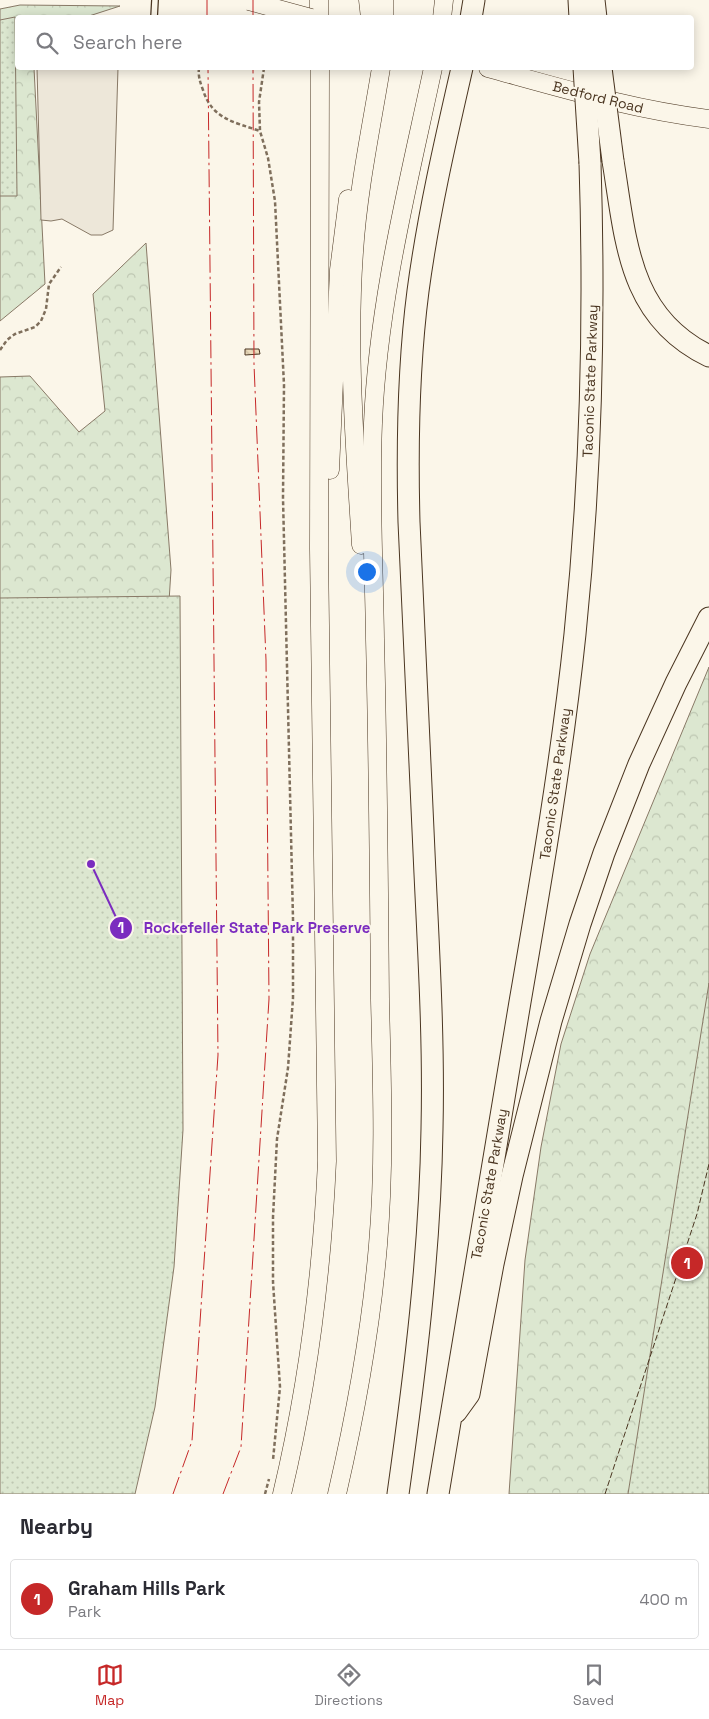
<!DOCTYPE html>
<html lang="en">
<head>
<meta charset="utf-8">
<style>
  :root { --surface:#fff; --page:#f7f7f7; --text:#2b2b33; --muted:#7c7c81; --line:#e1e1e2; --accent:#c62828 }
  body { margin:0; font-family:"Space Grotesk",sans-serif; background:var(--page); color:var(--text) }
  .you { position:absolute; left:366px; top:571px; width:18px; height:18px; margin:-12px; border:4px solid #fff; border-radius:50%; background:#1a73e8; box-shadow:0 0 0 8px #1a73e833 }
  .badge { display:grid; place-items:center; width:32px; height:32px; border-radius:50%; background:var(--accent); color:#fff; font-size:16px; font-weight:700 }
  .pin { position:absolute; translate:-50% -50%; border:2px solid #fff; box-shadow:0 1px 5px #0006 }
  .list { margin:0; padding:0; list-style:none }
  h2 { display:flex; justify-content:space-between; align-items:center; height:65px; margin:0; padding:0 20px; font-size:21px }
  h2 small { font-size:16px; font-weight:400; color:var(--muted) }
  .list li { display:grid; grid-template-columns:32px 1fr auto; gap:15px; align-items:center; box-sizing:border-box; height:80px; margin:0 10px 10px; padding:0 10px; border:1px solid var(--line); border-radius:5px }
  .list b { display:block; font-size:19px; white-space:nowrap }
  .list p { margin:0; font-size:16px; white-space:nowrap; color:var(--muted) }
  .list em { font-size:16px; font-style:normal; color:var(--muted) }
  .icon { flex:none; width:28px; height:28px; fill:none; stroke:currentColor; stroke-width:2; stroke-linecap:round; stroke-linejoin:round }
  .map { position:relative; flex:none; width:709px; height:1494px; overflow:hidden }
  .search { position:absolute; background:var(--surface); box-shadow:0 2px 12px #0003; left:15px; right:15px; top:15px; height:55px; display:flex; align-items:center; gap:12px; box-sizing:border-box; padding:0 18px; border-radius:5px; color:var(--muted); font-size:19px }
  .sheet { height:155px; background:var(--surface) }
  nav { display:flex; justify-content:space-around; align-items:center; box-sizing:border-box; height:70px; border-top:1px solid var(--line); background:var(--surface); font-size:14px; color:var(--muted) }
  nav a { display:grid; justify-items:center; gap:2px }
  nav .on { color:var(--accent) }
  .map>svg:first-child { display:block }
  .forest { fill:url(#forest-crowns); stroke:#887966 }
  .park { fill:url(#park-dots); stroke:#887966 }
  .parking { fill:#ede7d9; stroke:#887966 }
  .building { fill:url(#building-back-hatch); stroke:#4a3520 }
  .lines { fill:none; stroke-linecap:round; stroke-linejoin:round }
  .service-casing { stroke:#4a3520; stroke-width:8 }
  .primary-casing { stroke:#4a3520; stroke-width:19 }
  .motorway-casing { stroke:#4a3520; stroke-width:23 }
  .path { stroke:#7f6f5c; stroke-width:2.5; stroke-dasharray:4 2.5; stroke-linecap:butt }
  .service { stroke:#fbf6e9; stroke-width:5.5 }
  .primary { stroke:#fbf6e9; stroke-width:18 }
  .motorway { stroke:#fbf6e9; stroke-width:21 }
  .primary-bridge-casing { stroke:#4a3520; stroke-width:19; stroke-linecap:butt }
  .motorway-bridge-casing { stroke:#4a3520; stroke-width:23; stroke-linecap:butt }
  .primary-bridge { stroke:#fbf6e9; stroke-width:18 }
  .motorway-bridge { stroke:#fbf6e9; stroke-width:21 }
  .fence { stroke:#4a3520; stroke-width:1; stroke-dasharray:6 2.5; stroke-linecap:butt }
  .power { stroke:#c62828; stroke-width:1; stroke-dasharray:18 4 2.5 4; stroke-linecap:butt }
  .labels { text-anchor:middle; stroke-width:4; stroke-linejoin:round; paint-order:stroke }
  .street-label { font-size:14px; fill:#4a3520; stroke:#fbf6e9 }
  .leader { fill:none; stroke:#7b2cbf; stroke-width:2 }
  .callout-dot { fill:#7b2cbf; stroke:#fbf6e9; stroke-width:2 }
  .mark-label { font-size:15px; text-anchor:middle; font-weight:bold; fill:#fff }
  .callout-label { font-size:15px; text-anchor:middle; font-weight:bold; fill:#7b2cbf; stroke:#fbf6e9; stroke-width:4; stroke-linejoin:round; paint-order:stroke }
</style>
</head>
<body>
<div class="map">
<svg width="709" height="1494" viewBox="0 0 709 1494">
  <defs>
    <pattern id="forest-crowns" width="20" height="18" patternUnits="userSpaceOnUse" patternTransform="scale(1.25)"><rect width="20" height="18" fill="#dce7d0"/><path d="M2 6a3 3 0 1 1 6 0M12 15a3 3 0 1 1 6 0" fill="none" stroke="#bec7b2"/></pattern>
    <pattern id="park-dots" width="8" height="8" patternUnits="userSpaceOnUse" patternTransform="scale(1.25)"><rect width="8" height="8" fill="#dce7d0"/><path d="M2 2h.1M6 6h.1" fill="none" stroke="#bec7b2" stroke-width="1.8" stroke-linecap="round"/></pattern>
    <pattern id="building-back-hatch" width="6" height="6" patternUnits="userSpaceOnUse" patternTransform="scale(1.25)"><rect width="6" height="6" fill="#ecdcbc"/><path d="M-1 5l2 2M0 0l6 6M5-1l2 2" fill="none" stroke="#ccbda1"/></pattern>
  </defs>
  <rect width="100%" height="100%" fill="#fbf6e9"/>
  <g class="forest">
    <path d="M20,5L120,6L86,17L18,18V68H34L45,284L0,321V9Z"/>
    <path d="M146,243L171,570L145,979L0,1494V377L30,376L79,432L105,411L93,294Z"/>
    <path d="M709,667V1494H509L525,1260L541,1147L561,1044L590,954Z"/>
  </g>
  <g class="park">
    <path d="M15,17L17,196H0V20Z"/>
    <path d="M180,596L183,1130L174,1267L155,1407L135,1494H0V598Z"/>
    <path d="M709,983V1494H628L701,1033Z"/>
  </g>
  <path class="parking" d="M37,68H118L113,230L102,235H91L62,219L51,221L41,220Z"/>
  <path class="building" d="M245,349H259L260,354L245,355Z"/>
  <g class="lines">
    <g class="service-casing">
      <path id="service" d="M154,18L155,0"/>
    </g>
    <g class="primary-casing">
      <g id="primary">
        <path d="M319,0V18"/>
        <path d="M368,0L370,18"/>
        <path d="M384,18V0"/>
        <path d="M442,18L444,0"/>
        <path d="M488,68C561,88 634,110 709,119"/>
        <path d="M330,470L339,270L348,199"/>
        <path d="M361,545C355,447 347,350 354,252C358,190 371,129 381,68"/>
        <path d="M282,1494C308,1385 322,1273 327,1161L319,549L320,68"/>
        <path d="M337,1494C356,1412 371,1329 378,1245C385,1164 382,1082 380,1000C379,880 378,759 375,639C374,567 370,495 373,423C378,302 408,185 433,68"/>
      </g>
    </g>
    <g class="motorway-casing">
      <g id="motorway">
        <path d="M579,0L580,18"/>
        <path d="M594,0L596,18"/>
        <path d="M471,18L474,0"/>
        <path d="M613,161C626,240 628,317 709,356"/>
        <path d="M456,1412L469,1394L493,1264L512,1176L551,1021L580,924L604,853L639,764L676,683L709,618"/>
        <path d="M398,1494C415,1373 430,1252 432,1129C434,1044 429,959 425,874C420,757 414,640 409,522C407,445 408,368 418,291C428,216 445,142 462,68"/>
        <path d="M438,1494C464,1330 492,1166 520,1002C541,880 562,758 575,634C591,478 595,320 590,163"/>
      </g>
    </g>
    <g class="path">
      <path d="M199,68C198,76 200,82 203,90C212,119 234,122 260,131"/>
      <path d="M264,68L259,102L260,131L268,158L275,201L284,385L283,498L293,919V998L288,1068L277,1139L273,1217V1282L280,1387L273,1460"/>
      <path d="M0,350L7,340L15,334L35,327L41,321L46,309L49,284L61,267"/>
      <path d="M265,1494L269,1479"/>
    </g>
    <use href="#service" class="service"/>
    <use href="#primary" class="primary"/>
    <use href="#motorway" class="motorway"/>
    <g class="primary-bridge-casing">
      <path id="primary-bridge" d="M249,1L311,18"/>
    </g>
    <g class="motorway-bridge-casing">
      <g id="motorway-bridge">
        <path d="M584,68L590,163"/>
        <path d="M601,68L613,161"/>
      </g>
    </g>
    <use href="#primary-bridge" class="primary-bridge"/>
    <use href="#motorway-bridge" class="motorway-bridge"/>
    <path class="fence" d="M605,1494L697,1214L709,1164"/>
    <g class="power">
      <path d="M207,0V18"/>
      <path d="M253,0V18"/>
      <path d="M173,1494L192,1441L218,1055L208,68"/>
      <path d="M223,1494L241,1447L269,999L266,660L254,364L253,68"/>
    </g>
  </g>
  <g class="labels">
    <g class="street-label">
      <text transform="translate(598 97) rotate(14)" y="5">Bedford Road</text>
      <text transform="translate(590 381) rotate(-88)" y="5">Taconic State Parkway</text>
      <text transform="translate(555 784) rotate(-82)" y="5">Taconic State Parkway</text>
      <text transform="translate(489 1184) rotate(-80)" y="5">Taconic State Parkway</text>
    </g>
  </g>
  <path class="leader" d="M91 864L121 928"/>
  <g class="callout-dot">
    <circle cx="91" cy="864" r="5"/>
    <circle cx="121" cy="928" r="12"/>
  </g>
  <g class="mark-label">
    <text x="121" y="933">1</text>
  </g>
  <g class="callout-label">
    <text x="257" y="933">Rockefeller State Park Preserve</text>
  </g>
</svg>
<div class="you"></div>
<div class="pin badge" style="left:687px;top:1263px">1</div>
<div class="search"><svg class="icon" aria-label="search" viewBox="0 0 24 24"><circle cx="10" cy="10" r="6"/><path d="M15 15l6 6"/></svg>Search here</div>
</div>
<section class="sheet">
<h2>Nearby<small></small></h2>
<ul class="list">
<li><span class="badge">1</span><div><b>Graham Hills Park</b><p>Park</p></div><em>400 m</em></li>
</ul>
</section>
<nav>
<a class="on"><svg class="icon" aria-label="map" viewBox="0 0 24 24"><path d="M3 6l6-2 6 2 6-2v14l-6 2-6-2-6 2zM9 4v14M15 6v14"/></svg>Map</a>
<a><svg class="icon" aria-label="directions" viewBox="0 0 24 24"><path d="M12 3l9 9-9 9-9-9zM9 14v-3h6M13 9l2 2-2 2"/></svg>Directions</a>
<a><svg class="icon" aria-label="saved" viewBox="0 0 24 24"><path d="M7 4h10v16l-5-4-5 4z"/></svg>Saved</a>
</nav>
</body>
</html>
